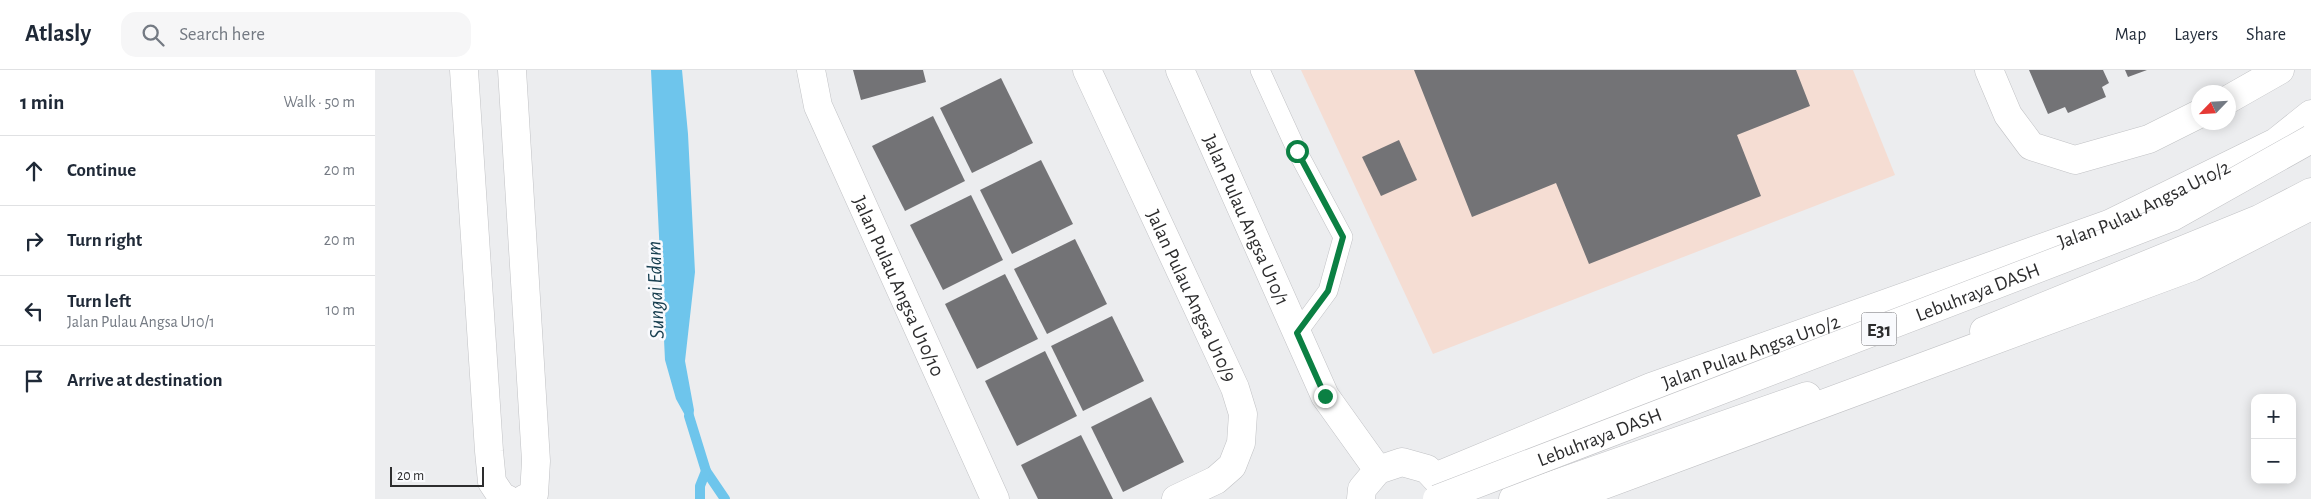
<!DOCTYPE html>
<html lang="en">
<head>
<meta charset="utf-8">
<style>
  :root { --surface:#fff; --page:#f6f6f7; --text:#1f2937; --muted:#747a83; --line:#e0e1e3 }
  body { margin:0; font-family:"Alegreya Sans",sans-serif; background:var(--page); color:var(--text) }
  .controls { position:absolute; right:15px; bottom:15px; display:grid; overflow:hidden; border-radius:10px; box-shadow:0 2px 12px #0003 }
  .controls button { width:45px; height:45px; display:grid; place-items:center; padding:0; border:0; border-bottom:1px solid var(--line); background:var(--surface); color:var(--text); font:25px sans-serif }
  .compass { position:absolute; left:1816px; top:15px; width:45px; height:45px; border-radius:50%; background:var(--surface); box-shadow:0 2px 12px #0003; rotate:245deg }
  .scale { position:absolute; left:15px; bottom:12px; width:94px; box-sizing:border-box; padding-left:5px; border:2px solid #2d2d2e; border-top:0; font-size:14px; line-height:18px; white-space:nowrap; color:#2d2d2e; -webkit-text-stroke:4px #f9fafd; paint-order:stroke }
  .stop { position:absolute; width:15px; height:15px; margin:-11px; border:4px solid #0b8043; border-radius:50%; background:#fff }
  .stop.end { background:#0b8043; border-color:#fff; box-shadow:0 1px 5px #0008 }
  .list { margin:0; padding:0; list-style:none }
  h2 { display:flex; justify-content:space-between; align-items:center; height:65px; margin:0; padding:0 20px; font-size:21px }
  h2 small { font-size:16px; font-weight:400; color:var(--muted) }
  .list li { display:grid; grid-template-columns:32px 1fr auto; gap:15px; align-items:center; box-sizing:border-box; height:70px; padding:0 20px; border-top:1px solid var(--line) }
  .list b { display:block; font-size:19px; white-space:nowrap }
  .list p { margin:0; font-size:16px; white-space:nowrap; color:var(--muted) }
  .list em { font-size:16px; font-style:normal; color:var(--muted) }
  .icon { flex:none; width:28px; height:28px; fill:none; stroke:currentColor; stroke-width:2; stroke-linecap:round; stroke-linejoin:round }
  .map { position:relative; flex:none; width:1936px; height:429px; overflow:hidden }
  header { display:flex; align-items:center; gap:30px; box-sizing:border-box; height:70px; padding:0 25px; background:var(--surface); border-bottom:1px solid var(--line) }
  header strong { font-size:24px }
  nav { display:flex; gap:28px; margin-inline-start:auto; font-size:18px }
  .search { width:350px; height:45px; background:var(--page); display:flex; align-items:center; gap:12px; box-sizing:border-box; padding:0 18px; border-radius:15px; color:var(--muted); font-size:19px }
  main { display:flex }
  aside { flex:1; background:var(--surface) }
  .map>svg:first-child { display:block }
  .education { fill:#f5ddd3 }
  .water { fill:#6ec5ec }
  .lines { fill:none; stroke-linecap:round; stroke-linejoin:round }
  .stream { stroke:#6ec5ec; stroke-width:10 }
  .building { fill:#737376 }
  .lane-casing { stroke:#c1c2c5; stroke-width:20 }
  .street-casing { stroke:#c1c2c5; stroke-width:29 }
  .secondary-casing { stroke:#c1c2c5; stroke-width:29 }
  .highway-casing { stroke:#c1c2c5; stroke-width:29 }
  .lane { stroke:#fff; stroke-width:19 }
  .street { stroke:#fff; stroke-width:28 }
  .secondary { stroke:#fff; stroke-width:28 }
  .highway { stroke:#fff; stroke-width:28 }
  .highway-bridge-casing { stroke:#c1c2c5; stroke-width:29; stroke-linecap:butt }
  .highway-bridge { stroke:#fff; stroke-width:28 }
  .route { stroke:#0b8043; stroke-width:6 }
  .labels { text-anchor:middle; stroke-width:5; stroke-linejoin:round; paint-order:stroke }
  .shield { fill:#f9fafd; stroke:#6a6a6c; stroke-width:1 }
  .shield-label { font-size:19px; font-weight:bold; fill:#2d2d2e }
  .street-label { font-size:20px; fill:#2d2d2e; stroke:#f9fafd }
  .water-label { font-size:21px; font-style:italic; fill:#194051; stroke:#f9fafd }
</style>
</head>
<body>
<header>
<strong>Atlasly</strong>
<div class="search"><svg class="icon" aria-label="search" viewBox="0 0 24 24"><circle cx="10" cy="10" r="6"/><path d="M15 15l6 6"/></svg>Search here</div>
<nav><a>Map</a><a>Layers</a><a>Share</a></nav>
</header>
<main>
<aside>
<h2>1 min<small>Walk · 50 m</small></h2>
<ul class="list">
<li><svg class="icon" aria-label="ahead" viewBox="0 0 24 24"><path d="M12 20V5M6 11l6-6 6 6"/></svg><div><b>Continue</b></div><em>20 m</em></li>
<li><svg class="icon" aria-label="right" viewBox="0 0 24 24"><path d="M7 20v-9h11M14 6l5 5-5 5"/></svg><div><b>Turn right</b></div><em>20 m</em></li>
<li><svg class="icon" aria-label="left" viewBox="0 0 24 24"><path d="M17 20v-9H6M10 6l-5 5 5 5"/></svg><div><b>Turn left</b><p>Jalan Pulau Angsa U10/1</p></div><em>10 m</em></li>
<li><svg class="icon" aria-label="arrive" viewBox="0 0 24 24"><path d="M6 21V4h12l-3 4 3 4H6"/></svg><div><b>Arrive at destination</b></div></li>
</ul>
</aside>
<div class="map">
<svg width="1936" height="429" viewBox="0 0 1936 429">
  <rect width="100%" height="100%" fill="#ecedef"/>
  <path class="education" d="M926,0H1478L1520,105L1058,284Z"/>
  <path class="water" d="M276,0H307L313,64L320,202L310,291L319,340L317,358L301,329L290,290Z"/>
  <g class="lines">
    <g class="stream">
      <path d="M314,346L331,401L350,429"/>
      <path d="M325,429V416L331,401"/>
    </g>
  </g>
  <g class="building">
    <path d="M478,0H548L551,12L486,30Z"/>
    <path d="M1039,0H1421L1435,36L1362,65L1386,126L1214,194L1181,113L1097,147Z"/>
    <path d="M1654,0H1728L1734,13L1727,17L1731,27L1693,43L1690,37L1673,44Z"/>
    <path d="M1750,0H1772L1753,7Z"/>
    <path d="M626,8L658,73L597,103L565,38Z"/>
    <path d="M558,46L590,111L530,141L497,76Z"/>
    <path d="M1024,70L1042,110L1006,126L987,87Z"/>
    <path d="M666,90L698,154L637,184L605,120Z"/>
    <path d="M596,125L628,190L568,220L535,155Z"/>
    <path d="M700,169L732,234L672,264L639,199Z"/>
    <path d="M630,204L663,269L602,299L570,234Z"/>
    <path d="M737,246L769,311L708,341L676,276Z"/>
    <path d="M670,281L702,346L642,376L610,311Z"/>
    <path d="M776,327L809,392L748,422L716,357Z"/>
    <path d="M706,365L738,429H663L646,395Z"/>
  </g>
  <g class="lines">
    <g class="lane-casing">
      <path id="lane" d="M885,0L922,81L968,167L953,221L922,263"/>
    </g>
    <g class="street-casing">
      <g id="street">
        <path d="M89,0L114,381L117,412L127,427L132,429"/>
        <path d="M137,0L161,391L159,424L149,429"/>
        <path id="s1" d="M436,0L443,36L620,429"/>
        <path id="s2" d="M712,0L860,318L868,344L866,373L857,396L841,410L801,429"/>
        <path d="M1614,0L1633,45L1656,76L1700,90L1774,69L1824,44"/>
        <path d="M1854,29L1905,0"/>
      </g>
    </g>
    <g class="secondary-casing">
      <g id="secondary">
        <path id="s3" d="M805,0L950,326L1003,400"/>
        <path d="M1609,261L1884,149L1936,122"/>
        <path id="s4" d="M1060,407L1276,317L1734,154L1901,72L1936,44"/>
        <path d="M986,429L987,419L1003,400L1027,392L1052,399L1070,418V422"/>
        <path d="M1138,429L1432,326"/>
      </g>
    </g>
    <g class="highway-casing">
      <path id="highway" d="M1191,429L1817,197L1936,136"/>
    </g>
    <use href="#lane" class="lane"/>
    <use href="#street" class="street"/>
    <use href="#secondary" class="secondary"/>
    <use href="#highway" class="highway"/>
    <g class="highway-bridge-casing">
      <g id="highway-bridge">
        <path id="s5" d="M1062,429L1797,147L1936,69"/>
      </g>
    </g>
    <use href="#highway-bridge" class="highway-bridge"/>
  </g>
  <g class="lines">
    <path class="route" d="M922,81L968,167L953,221L922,263L950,326"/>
  </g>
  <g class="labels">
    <rect class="shield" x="1486.5" y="242.5" width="35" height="33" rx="4"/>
    <g class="shield-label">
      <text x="1504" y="266">E31</text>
    </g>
    <g class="street-label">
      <text dy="7" stroke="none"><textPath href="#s4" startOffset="760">Jalan Pulau Angsa U10/2</textPath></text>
      <text dy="7" stroke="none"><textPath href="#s3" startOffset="164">Jalan Pulau Angsa U10/1</textPath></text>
      <text dy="7" stroke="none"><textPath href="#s1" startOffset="234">Jalan Pulau Angsa U10/10</textPath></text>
      <text dy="7" stroke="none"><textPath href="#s5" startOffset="579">Lebuhraya DASH</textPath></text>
      <text dy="7" stroke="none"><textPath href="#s2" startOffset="249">Jalan Pulau Angsa U10/9</textPath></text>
      <text dy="7" stroke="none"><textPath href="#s4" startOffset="340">Jalan Pulau Angsa U10/2</textPath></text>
      <text dy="7" stroke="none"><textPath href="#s5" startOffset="174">Lebuhraya DASH</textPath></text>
    </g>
    <g class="water-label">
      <text transform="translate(280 220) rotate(-92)" y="7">Sungai Edam</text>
    </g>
  </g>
</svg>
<div class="controls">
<button>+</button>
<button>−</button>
</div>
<svg class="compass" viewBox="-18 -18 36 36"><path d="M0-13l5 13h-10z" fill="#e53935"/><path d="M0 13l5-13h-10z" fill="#747a83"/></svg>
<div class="scale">20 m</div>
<div class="stop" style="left:922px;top:81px"></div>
<div class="stop end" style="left:950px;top:326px"></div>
</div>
</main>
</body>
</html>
